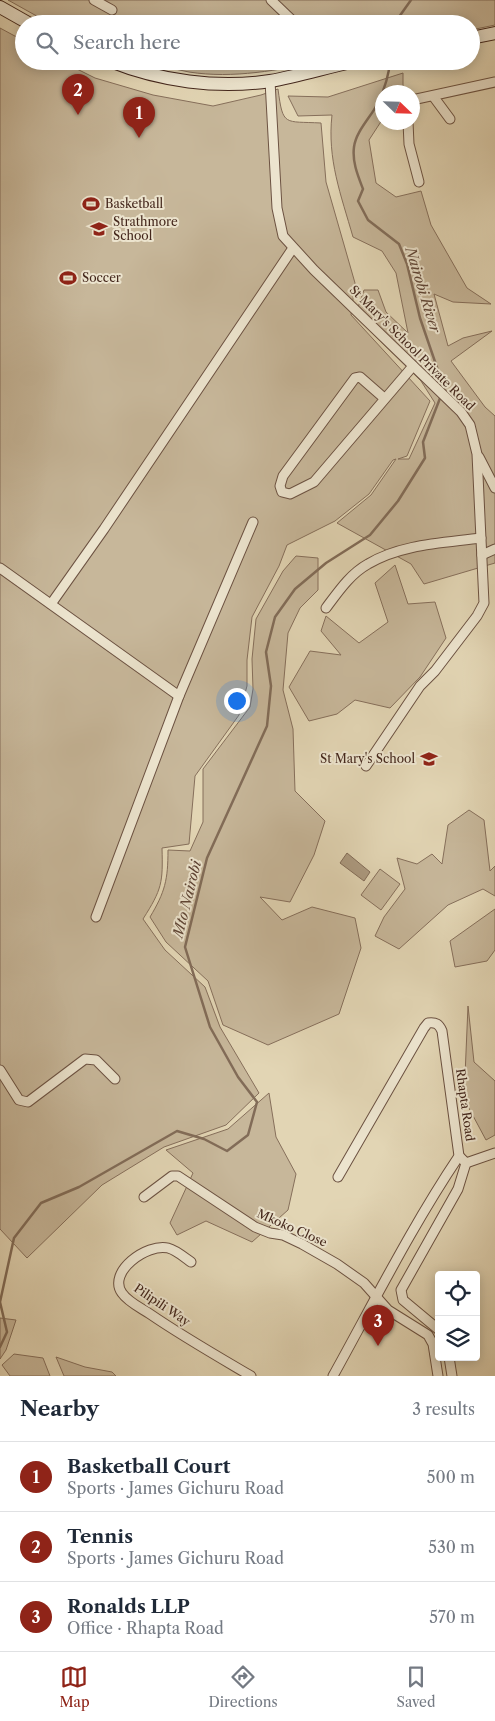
<!DOCTYPE html>
<html lang="en">
<head>
<meta charset="utf-8">
<style>
  :root { --surface:#fff; --page:#f6f6f7; --text:#1f2937; --muted:#747a83; --line:#e0e1e3; --accent:#8f2418 }
  body { margin:0; font-family:"Libre Caslon Text",serif; background:var(--page); color:var(--text) }
  .controls { position:absolute; right:15px; bottom:15px; display:grid; overflow:hidden; border-radius:5px; box-shadow:0 2px 12px #0003 }
  .controls button { width:45px; height:45px; display:grid; place-items:center; padding:0; border:0; border-bottom:1px solid var(--line); background:var(--surface); color:var(--text); font:25px sans-serif }
  .compass { position:absolute; left:375px; top:85px; width:45px; height:45px; border-radius:50%; background:var(--surface); box-shadow:0 2px 12px #0003; rotate:113deg }
  .you { position:absolute; left:236px; top:700px; width:18px; height:18px; margin:-12px; border:4px solid #fff; border-radius:50%; background:#1a73e8; box-shadow:0 0 0 8px #1a73e833 }
  .badge { display:grid; place-items:center; width:32px; height:32px; border-radius:50%; background:var(--accent); color:#fff; font-size:16px; font-weight:700 }
  .pin { position:absolute; translate:-50% -41px; filter:drop-shadow(0 1px 2px #0008) }
  .pin::after { content:''; position:absolute; top:26px; width:18px; height:15px; background:inherit; clip-path:polygon(0 0,100% 0,50% 100%) }
  .list { margin:0; padding:0; list-style:none }
  h2 { display:flex; justify-content:space-between; align-items:center; height:65px; margin:0; padding:0 20px; font-size:21px }
  h2 small { font-size:16px; font-weight:400; color:var(--muted) }
  .list li { display:grid; grid-template-columns:32px 1fr auto; gap:15px; align-items:center; box-sizing:border-box; height:70px; padding:0 20px; border-top:1px solid var(--line) }
  .list b { display:block; font-size:19px; white-space:nowrap }
  .list p { margin:0; font-size:16px; white-space:nowrap; color:var(--muted) }
  .list em { font-size:16px; font-style:normal; color:var(--muted) }
  .icon { flex:none; width:28px; height:28px; fill:none; stroke:currentColor; stroke-width:2; stroke-linecap:round; stroke-linejoin:round }
  .map { position:relative; flex:none; width:495px; height:1376px; overflow:hidden }
  .search { position:absolute; background:var(--surface); box-shadow:0 2px 12px #0003; left:15px; right:15px; top:15px; height:55px; display:flex; align-items:center; gap:12px; box-sizing:border-box; padding:0 18px; border-radius:28px; color:var(--muted); font-size:19px }
  .sheet { height:275px; background:var(--surface) }
  nav { display:flex; justify-content:space-around; align-items:center; box-sizing:border-box; height:70px; border-top:1px solid var(--line); background:var(--surface); font-size:14px; color:var(--muted) }
  nav a { display:grid; justify-items:center; gap:2px }
  nav .on { color:var(--accent) }
  .map>svg:first-child { display:block }
  .green { fill:#c7b79a; stroke:#866f5b }
  .water { fill:#ac9a80; stroke:#826c58 }
  .lines { fill:none; stroke-linecap:round; stroke-linejoin:round }
  .stream { stroke:#826c58; stroke-width:2.5 }
  .street-casing { stroke:#6c5242; stroke-width:11 }
  .secondary-casing { stroke:#44271c; stroke-width:14 }
  .street { stroke:#ece4ce; stroke-width:9 }
  .secondary { stroke:#ece4ce; stroke-width:12 }
  .labels { text-anchor:middle; stroke-width:4; stroke-linejoin:round; paint-order:stroke }
  .poi-label { font-size:12px; fill:#44271c; stroke:#ece4ce; text-anchor:start }
  .street-label { font-size:12px; fill:#44271c; stroke:#ece4ce }
  .water-label { font-size:14px; font-style:italic; fill:#5e4435; stroke:#ece4ce }
</style>
</head>
<body>
<div class="map">
<svg width="495" height="1376" viewBox="0 0 495 1376">
  <rect width="100%" height="100%" fill="#e2d5b4"/>
  <filter id="stains"><feTurbulence type="fractalNoise" baseFrequency=".004" numOctaves="4"/><feColorMatrix values="0 0 0 0 .2 0 0 0 0 .09 0 0 0 0 .02 0 0 0 .5 -.17"/></filter>
  <radialGradient id="worn" r=".72"><stop offset=".6" stop-color="#630" stop-opacity="0"/><stop offset="1" stop-color="#630" stop-opacity=".3"/></radialGradient>
  <g class="green">
    <path d="M8,0H495V25L471,30V24H51Z"/>
    <path d="M0,28L24,41V61H61L95,78L153,95L213,106L261,95L278,89C283,127 284,121 321,123L326,182L355,283L351,315L430,401L407,456L398,459H409L435,403L421,381L355,316L364,290H378L386,312L408,333L396,273L382,251L353,237C341,195 327,159 332,115L298,116L288,96L328,97L403,73V88L400,92H382V120L369,140L376,183L396,197L421,191L431,225L467,288L491,304L453,302L434,294L448,346L463,338L492,331L451,361L485,407L495,416V563L424,584L411,564L337,523L371,495L396,459L393,460L369,494L335,521L287,545L279,566L252,617L247,660V686L239,715L195,776L189,844L162,848C163,883 162,889 143,919L165,950L205,987L220,1027L259,1093L226,1125L164,1147L102,1185L27,1258L0,1229Z"/>
    <path d="M143,61H323C279,70 233,79 189,72C174,69 158,65 143,61Z"/>
    <path d="M296,556L318,558V590L300,608L288,633L283,690L293,729L295,791L325,821L314,855L290,902L260,897L282,920L312,907L355,918L361,948L339,1014L268,1045L223,1025L208,981L166,942L150,917C165,892 168,880 168,850L190,851L203,822V769L250,707L253,689L252,659L256,619L283,571Z"/>
    <path d="M395,565L408,604L435,602L446,638L420,677L390,708L355,700L337,714L309,721L289,687L310,651L341,655L321,631L326,616L359,643L388,622L375,583Z"/>
    <path d="M469,810L484,820L490,871L495,866V896L483,889L448,905L399,949L375,936L384,917L405,889L397,858L417,864L432,854L442,864L448,825Z"/>
    <path d="M380,869L400,884L381,910L361,895Z"/>
    <path d="M495,909V950L487,961L455,967L450,941Z"/>
    <path d="M468,1006L474,1062L495,1081V1135L486,1140L464,1099Z"/>
    <path d="M269,1093L276,1137L296,1174L288,1210L252,1242L206,1221L177,1235L170,1223L193,1173L166,1150L228,1129Z"/>
    <path d="M0,1318L16,1320L6,1350L0,1359Z"/>
    <path d="M14,1354L43,1358L50,1376H10L2,1365Z"/>
    <path d="M56,1357L85,1367L112,1372L116,1376H64Z"/>
  </g>
  <path class="water" d="M347,853L370,872L364,881L340,863Z"/>
  <g class="lines">
    <g class="stream">
      <path d="M394,24L411,0"/>
      <path d="M0,1347L7,1332L0,1302L14,1238L41,1203L79,1187L177,1131L204,1139L227,1151L248,1135L257,1102L238,1077L210,1027L185,947L207,858L267,726L271,686L266,652L275,617L295,589L326,563L370,535L398,501L425,458L423,442L444,388L420,318L407,264L399,244L368,220L358,201L363,189C358,176 352,162 354,147C356,131 371,117 378,103C384,90 389,75 390,61"/>
    </g>
    <g class="street-casing">
      <g id="street">
        <path d="M94,0L112,10"/>
        <path d="M271,0L296,24"/>
        <path d="M270,81L277,208L283,236L314,270L461,412L470,425L477,454L484,603L477,616L435,671L420,686L366,766"/>
        <path d="M433,96L450,119"/>
        <path d="M412,100L495,82"/>
        <path d="M408,122L409,144L419,182"/>
        <path d="M384,398L360,377L355,378L283,476L280,486L282,492L290,494L314,482L413,366"/>
        <path d="M479,457L495,488"/>
        <path d="M482,555L495,549"/>
        <path d="M0,568L179,696"/>
        <path d="M51,604L104,529L293,248"/>
        <path d="M326,608C338,592 350,574 368,564C401,544 444,543 481,538"/>
        <path d="M96,917L179,696L253,522"/>
        <path d="M0,1070L19,1100L28,1102L85,1059L96,1060L115,1079"/>
        <path d="M466,1163L495,1153"/>
        <path d="M144,1197L172,1176H178L255,1227L270,1233L283,1235L302,1244L337,1264L364,1283L388,1310L428,1335L433,1344L438,1376"/>
        <path d="M191,1262C184,1257 176,1250 168,1248C147,1243 107,1272 122,1293C128,1302 141,1308 150,1314C182,1336 217,1356 251,1376"/>
        <path d="M439,1330L403,1300L401,1290L458,1189L466,1163L459,1156"/>
        <path d="M449,1357L452,1376"/>
        <path d="M333,1376C374,1302 412,1226 459,1156L442,1031C439,1024 436,1022 428,1023L424,1028L338,1177"/>
      </g>
    </g>
    <g class="secondary-casing">
      <g id="secondary">
        <path d="M0,7L30,24"/>
        <path d="M471,38L495,33"/>
        <path d="M110,61C160,81 217,89 270,81C299,76 327,67 356,61"/>
      </g>
    </g>
    <use href="#street" class="street"/>
    <use href="#secondary" class="secondary"/>
  </g>
  <defs>
    <g id="stadium-bare" transform="scale(1.35)"><path d="M0-5a6.5 5 0 1 0 0 10a6.5 5 0 1 0 0-10ZM-3.5-1.8h7v3.6h-7Z" fill="#8f2418" stroke="#ece4ce" stroke-width="2.5" paint-order="stroke"/></g>
    <g id="school-bare" transform="scale(1.35)"><path d="M0-5L7-2L0 1L-7-2ZM-4 1L0 2.5L4 1V4Q0 6-4 4Z" fill="#8f2418" stroke="#ece4ce" stroke-width="2.5" paint-order="stroke"/></g>
  </defs>
  <g fill-rule="evenodd">
    <use href="#stadium-bare" x="91" y="204"/>
    <use href="#school-bare" x="99" y="229"/>
    <use href="#stadium-bare" x="68" y="278"/>
    <use href="#school-bare" x="429" y="759"/>
  </g>
  <g class="labels">
    <g class="poi-label">
      <text x="105" y="208">Basketball</text>
      <text x="113" y="226">Strathmore<tspan x="113" dy="14">School</tspan></text>
      <text x="82" y="282">Soccer</text>
      <text x="415" y="763" text-anchor="end">St Mary's School</text>
    </g>
    <g class="street-label">
      <text transform="translate(412 348) rotate(45)" y="4">St Mary's School Private Road</text>
      <text transform="translate(465 1105) rotate(82)" y="4">Rhapta Road</text>
      <text transform="translate(292 1228) rotate(24)" y="4">Mkoko Close</text>
      <text transform="translate(162 1305) rotate(34)" y="4">Pilipili Way</text>
    </g>
    <g class="water-label">
      <text transform="translate(423 290) rotate(73)" y="5">Nairobi River</text>
      <text transform="translate(187 899) rotate(-76)" y="5">Mto Nairobi</text>
    </g>
  </g>
  <rect width="100%" height="100%" filter="url(#stains)"/>
  <rect width="100%" height="100%" fill="url(#worn)"/>
</svg>
<div class="controls">
<button><svg class="icon" aria-label="locate" viewBox="0 0 24 24"><circle cx="12" cy="12" r="6"/><path d="M12 2v4M12 18v4M2 12h4M18 12h4"/></svg></button>
<button><svg class="icon" aria-label="layers" viewBox="0 0 24 24"><path d="M12 4l9 5-9 5-9-5zM3 14l9 5 9-5"/></svg></button>
</div>
<svg class="compass" viewBox="-18 -18 36 36"><path d="M0-13l5 13h-10z" fill="#e53935"/><path d="M0 13l5-13h-10z" fill="#747a83"/></svg>
<div class="you"></div>
<div class="pin badge" style="left:139px;top:138px">1</div>
<div class="pin badge" style="left:78px;top:115px">2</div>
<div class="pin badge" style="left:378px;top:1346px">3</div>
<div class="search"><svg class="icon" aria-label="search" viewBox="0 0 24 24"><circle cx="10" cy="10" r="6"/><path d="M15 15l6 6"/></svg>Search here</div>
</div>
<section class="sheet">
<h2>Nearby<small>3 results</small></h2>
<ul class="list">
<li><span class="badge">1</span><div><b>Basketball Court</b><p>Sports · James Gichuru Road</p></div><em>500 m</em></li>
<li><span class="badge">2</span><div><b>Tennis</b><p>Sports · James Gichuru Road</p></div><em>530 m</em></li>
<li><span class="badge">3</span><div><b>Ronalds LLP</b><p>Office · Rhapta Road</p></div><em>570 m</em></li>
</ul>
</section>
<nav>
<a class="on"><svg class="icon" aria-label="map" viewBox="0 0 24 24"><path d="M3 6l6-2 6 2 6-2v14l-6 2-6-2-6 2zM9 4v14M15 6v14"/></svg>Map</a>
<a><svg class="icon" aria-label="directions" viewBox="0 0 24 24"><path d="M12 3l9 9-9 9-9-9zM9 14v-3h6M13 9l2 2-2 2"/></svg>Directions</a>
<a><svg class="icon" aria-label="saved" viewBox="0 0 24 24"><path d="M7 4h10v16l-5-4-5 4z"/></svg>Saved</a>
</nav>
</body>
</html>
